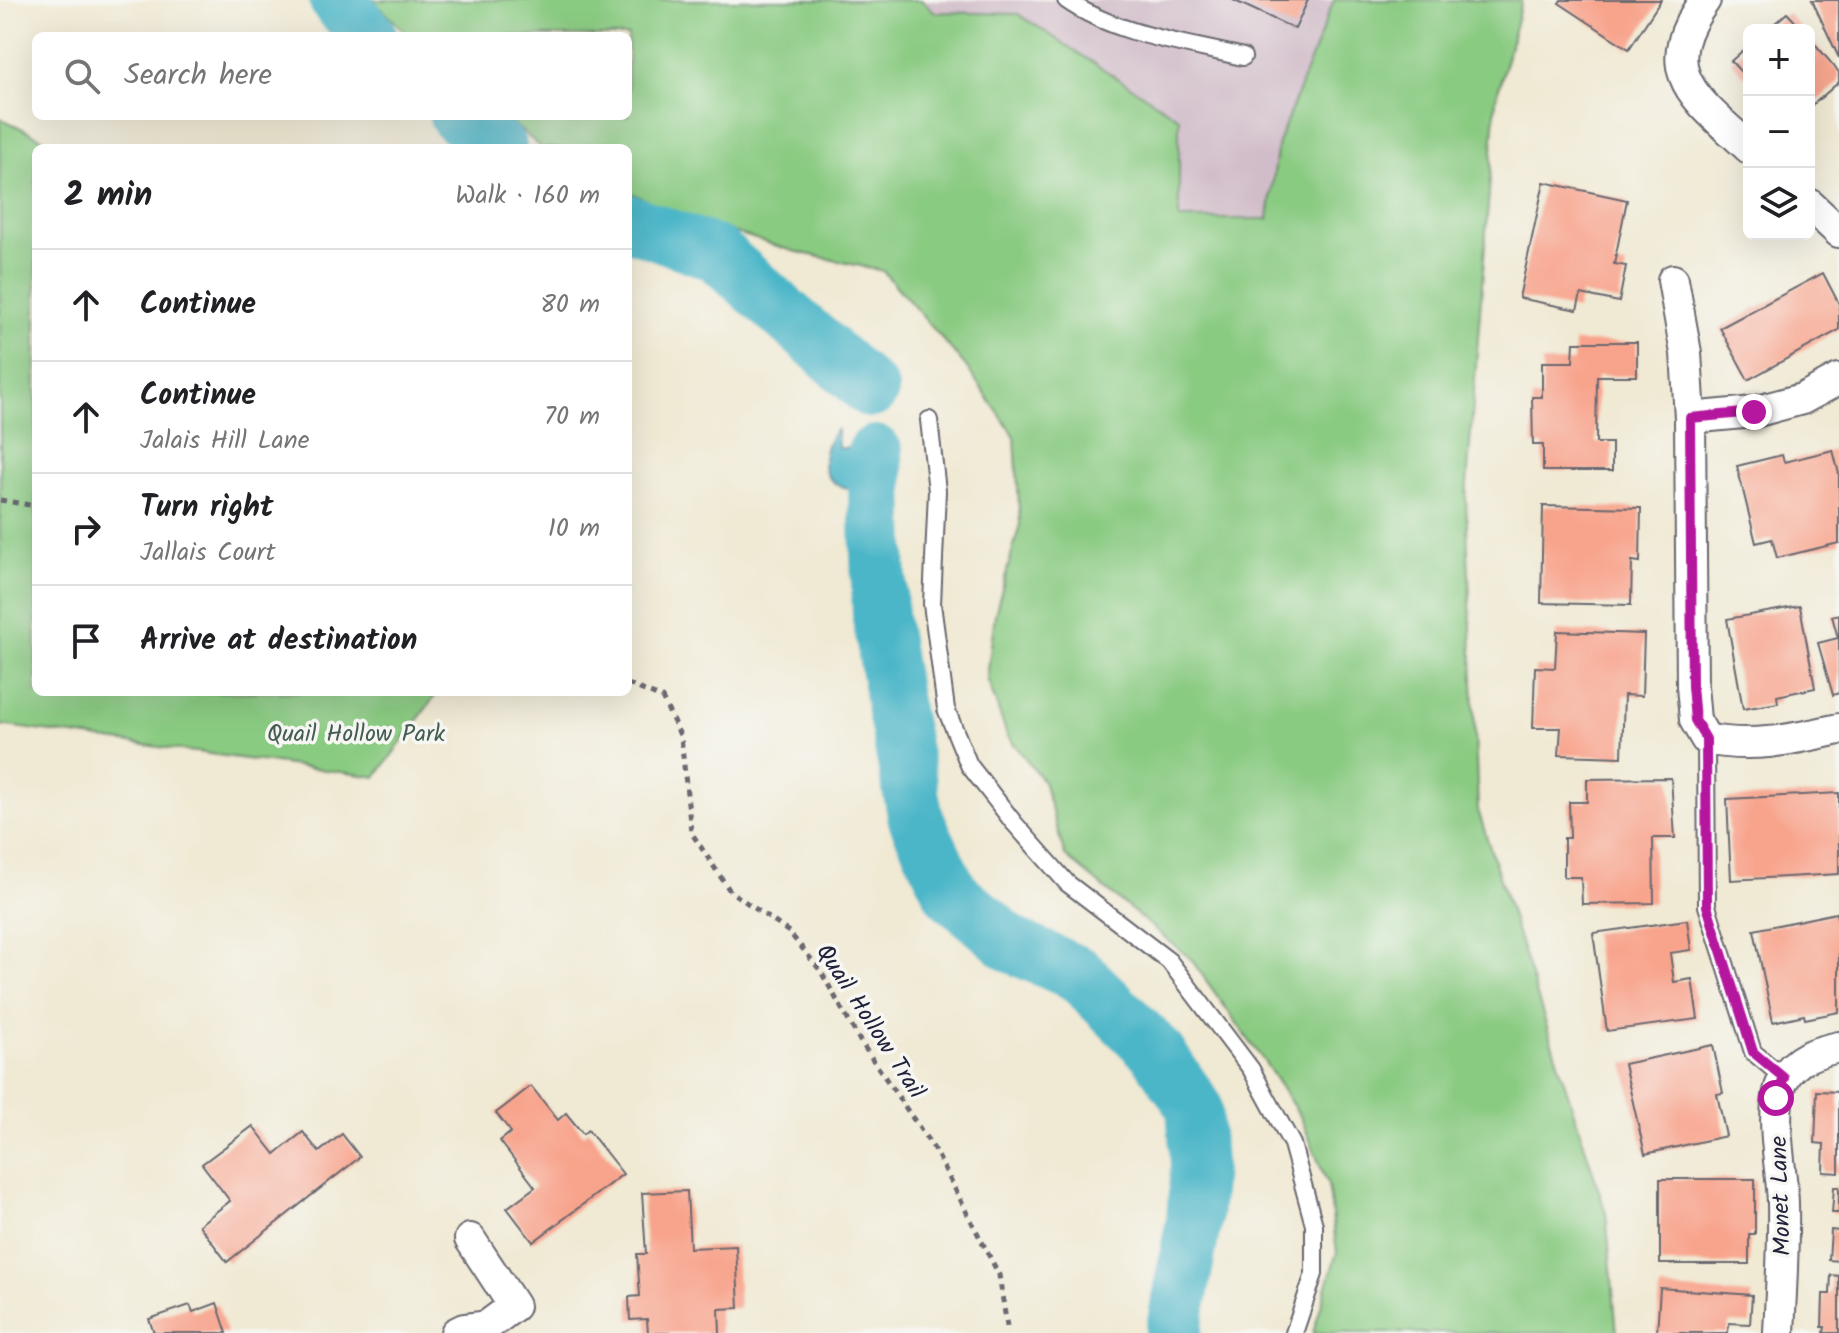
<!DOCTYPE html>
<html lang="en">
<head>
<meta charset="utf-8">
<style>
  :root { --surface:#fff; --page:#f6f6f6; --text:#202124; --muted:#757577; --line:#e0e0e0 }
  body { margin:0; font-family:Kalam,sans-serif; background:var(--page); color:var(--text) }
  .controls { position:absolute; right:24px; top:24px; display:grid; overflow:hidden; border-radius:12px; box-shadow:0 8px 32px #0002 }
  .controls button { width:72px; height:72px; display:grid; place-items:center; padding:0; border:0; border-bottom:2px solid var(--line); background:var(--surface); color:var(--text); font:40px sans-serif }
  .stop { position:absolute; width:24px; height:24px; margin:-18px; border:6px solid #b5179e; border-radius:50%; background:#fff }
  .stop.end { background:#b5179e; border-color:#fff; box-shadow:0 2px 8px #0008 }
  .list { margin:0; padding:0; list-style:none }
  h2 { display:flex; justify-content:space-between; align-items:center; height:104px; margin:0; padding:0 32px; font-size:34px }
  h2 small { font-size:26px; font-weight:400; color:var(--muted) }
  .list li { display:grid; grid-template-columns:52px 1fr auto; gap:24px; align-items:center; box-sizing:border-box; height:112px; padding:0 32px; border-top:2px solid var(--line) }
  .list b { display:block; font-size:30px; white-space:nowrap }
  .list p { margin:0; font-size:26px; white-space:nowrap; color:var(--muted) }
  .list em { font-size:26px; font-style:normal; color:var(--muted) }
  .icon { flex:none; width:44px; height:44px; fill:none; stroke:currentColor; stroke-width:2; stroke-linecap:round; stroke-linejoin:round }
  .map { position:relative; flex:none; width:1839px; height:1333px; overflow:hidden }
  .search { position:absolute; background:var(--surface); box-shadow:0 8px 32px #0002; left:32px; top:32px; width:600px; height:88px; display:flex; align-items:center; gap:20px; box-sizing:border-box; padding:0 28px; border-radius:12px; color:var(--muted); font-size:30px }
  .panel { position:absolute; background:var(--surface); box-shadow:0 8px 32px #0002; left:32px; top:144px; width:600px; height:552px; border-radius:12px }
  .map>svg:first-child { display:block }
  .industrial { fill:#d1bdc9 }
  .green { fill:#8acb82; stroke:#56765e; stroke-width:2 }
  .water { fill:#4bb6c8; stroke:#366c82; stroke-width:2 }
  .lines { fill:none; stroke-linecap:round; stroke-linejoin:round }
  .river { stroke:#4bb6c8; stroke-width:56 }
  .building { fill:#f8a48d }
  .service-casing { stroke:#6a6870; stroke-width:20 }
  .minor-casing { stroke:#6a6870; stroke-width:34 }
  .path { stroke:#6a6870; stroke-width:5; stroke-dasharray:6 6; stroke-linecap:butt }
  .service { stroke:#fff; stroke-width:16 }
  .minor { stroke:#fff; stroke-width:30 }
  .route { stroke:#b5179e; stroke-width:10 }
  .labels { text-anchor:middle; stroke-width:7; stroke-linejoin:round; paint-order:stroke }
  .park-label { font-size:24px; fill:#465d54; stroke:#f6f6f2 }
  .street-label { font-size:24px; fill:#22223b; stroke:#f6f6f2 }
</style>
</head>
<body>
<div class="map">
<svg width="1839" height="1333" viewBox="0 0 1839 1333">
  <rect width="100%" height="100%" fill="#f6f6f2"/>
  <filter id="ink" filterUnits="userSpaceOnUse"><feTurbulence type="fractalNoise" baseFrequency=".0125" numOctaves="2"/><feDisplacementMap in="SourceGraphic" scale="16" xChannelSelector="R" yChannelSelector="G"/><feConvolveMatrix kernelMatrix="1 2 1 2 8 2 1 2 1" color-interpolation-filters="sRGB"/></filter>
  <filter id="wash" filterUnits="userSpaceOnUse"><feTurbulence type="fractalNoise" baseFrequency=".006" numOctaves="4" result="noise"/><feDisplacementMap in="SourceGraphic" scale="32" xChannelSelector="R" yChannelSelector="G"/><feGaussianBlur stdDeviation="1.8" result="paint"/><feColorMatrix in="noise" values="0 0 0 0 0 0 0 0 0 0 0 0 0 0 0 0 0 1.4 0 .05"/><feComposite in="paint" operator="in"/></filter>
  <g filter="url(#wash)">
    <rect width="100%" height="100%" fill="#f0e9d3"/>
    <path class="industrial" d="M921,0H1334L1278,143L1269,219H1179L1018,14L935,12Z"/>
    <g class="green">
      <path d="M373,0H921L935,12L1018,14L1179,118V219H1268L1278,143L1334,0H1522L1496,99L1466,498L1478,810L1606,1213L1617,1333H1313L1337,1252L1328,1185L1301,1118L1266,1064L1190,958L1065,856L1043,781L1007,735L987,678L995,614L1020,524L1015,437L965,365L883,271L793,251L667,211L628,191V148H542L504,116H628V36H409Z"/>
      <path d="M0,118L62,148H36V692H438L376,777L0,725Z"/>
    </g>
    <path class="water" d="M837,429L838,448H854L855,455L889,456V484C876,485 855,491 844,487C815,479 822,445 837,429Z"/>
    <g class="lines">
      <g class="river">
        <path d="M337,0L369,36"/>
        <path d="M457,116L499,148"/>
        <path d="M628,222L717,254L871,390"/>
        <path d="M875,453L880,617L895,710L916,819L951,893L1012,945L1078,974L1156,1051L1194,1106L1198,1165L1194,1220L1173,1333"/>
      </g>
    </g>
    <g id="blocks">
      <g class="building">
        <path d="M1233,0H1308L1295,29Z"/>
        <path d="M1561,0H1661L1629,49L1559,3Z"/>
        <path d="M1812,0H1839V58Z"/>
        <path d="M1787,13L1803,30H1767Z"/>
        <path d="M1809,37L1839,72V82L1809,108Z"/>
        <path d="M1749,45V81L1731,61Z"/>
        <path d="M1544,182L1627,200L1614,264L1626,266L1619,302L1581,294L1577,310L1519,298Z"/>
        <path d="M1823,273L1839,304V330L1748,380L1720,328Z"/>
        <path d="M1574,342H1637V376H1597L1596,443H1612V471H1543V445H1533L1532,397H1542V362H1573Z"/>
        <path d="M1833,450L1839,474V543L1777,558L1772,539L1756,543L1737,466L1782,455L1784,462Z"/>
        <path d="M1543,506L1641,508L1640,562L1632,561L1631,605L1541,603Z"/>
        <path d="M1800,606L1815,688L1777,696L1778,703L1743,709L1727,619Z"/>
        <path d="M1839,614V693L1833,695L1818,643L1838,638L1832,616Z"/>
        <path d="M1557,631L1644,634L1642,696L1624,695L1622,757L1559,755L1561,728H1533L1535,667L1555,668Z"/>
        <path d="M1671,778L1675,838H1653L1654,903L1582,904L1581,877H1564V838H1570L1569,802H1587V779Z"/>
        <path d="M1839,793V874L1731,880L1727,799Z"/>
        <path d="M1836,913L1839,926V1012L1805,1019L1804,1015L1773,1022L1754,930Z"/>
        <path d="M1687,920L1691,950L1670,953L1674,982L1692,979L1698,1019L1607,1031L1593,933Z"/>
        <path d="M1713,1045L1723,1093L1717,1094L1726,1136L1645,1154L1624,1064Z"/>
        <path d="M531,1086L558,1120L566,1113L583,1134L588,1130L623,1174L533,1242L507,1208L535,1187L500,1141L511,1132L496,1113Z"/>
        <path d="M1817,1091L1839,1092V1173L1823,1172L1824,1144L1815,1143Z"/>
        <path d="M253,1126L275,1154L303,1132L319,1152L342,1134L360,1157L227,1262L199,1225L230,1201L202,1164Z"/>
        <path d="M1660,1179H1755V1234H1749V1264H1660Z"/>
        <path d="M1834,1187H1839V1213H1832Z"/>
        <path d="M687,1191L690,1248L736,1246L739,1308L719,1309L720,1333H648L647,1319L630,1320L629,1297L640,1296L637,1254H646L642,1193Z"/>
        <path d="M1831,1230L1839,1231V1261L1829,1260Z"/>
        <path d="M1831,1275L1839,1276V1333H1824L1825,1327H1822L1823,1294H1830Z"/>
        <path d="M1660,1288L1752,1295L1750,1324L1729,1323L1728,1333H1657Z"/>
        <path d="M217,1303L227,1333H154L149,1319L190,1305L193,1312Z"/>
      </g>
    </g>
  </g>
  <g filter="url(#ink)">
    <use href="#blocks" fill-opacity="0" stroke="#6a6870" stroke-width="2"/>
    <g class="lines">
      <g class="service-casing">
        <g id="service">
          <path d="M1066,0C1116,35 1185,43 1243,57"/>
          <path d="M929,420L937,491L932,604L946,709L969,765L1014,823L1067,883L1169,961L1251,1069L1292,1144L1314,1225V1274L1294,1333"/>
          <path d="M1706,739L1707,906L1753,1052L1784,1078"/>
        </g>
      </g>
      <g class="minor-casing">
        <g id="minor">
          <path d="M1705,0C1652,73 1697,99 1749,148"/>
          <path d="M1809,204L1839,232"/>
          <path d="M1673,280L1686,353L1690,418L1692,686L1695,720L1706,739C1752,749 1794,739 1839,729"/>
          <path d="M1690,418L1754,412L1802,399L1839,379"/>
          <path d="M456,1333L464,1329L487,1326L514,1306L470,1239"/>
          <path d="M1779,1333C1781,1290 1784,1246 1783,1203C1782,1168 1768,1111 1783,1080C1795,1058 1816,1052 1839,1047"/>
        </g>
      </g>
      <g class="path">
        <path d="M0,500L36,506"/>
        <path d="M628,684L662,698L681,737L691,832L730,891L789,932L820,970L860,1041L936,1152L999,1275L1008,1333"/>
      </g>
      <use href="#service" class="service"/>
      <use href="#minor" class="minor"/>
    </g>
  </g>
  <g class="lines" filter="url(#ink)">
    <path class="route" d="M1754,412L1690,418L1692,686L1695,720L1706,739L1707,906L1753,1052L1784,1078L1776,1098"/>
  </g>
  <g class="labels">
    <g class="park-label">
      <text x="356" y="741">Quail Hollow Park</text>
    </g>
    <g class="street-label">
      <text transform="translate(871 1021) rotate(57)" y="8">Quail Hollow Trail</text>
      <text transform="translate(1780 1196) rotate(-92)" y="8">Monet Lane</text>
    </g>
  </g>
</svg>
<div class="controls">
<button>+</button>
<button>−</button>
<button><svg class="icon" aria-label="layers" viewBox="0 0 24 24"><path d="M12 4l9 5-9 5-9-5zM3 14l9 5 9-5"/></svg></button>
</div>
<div class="stop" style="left:1776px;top:1098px"></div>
<div class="stop end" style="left:1754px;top:412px"></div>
<div class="search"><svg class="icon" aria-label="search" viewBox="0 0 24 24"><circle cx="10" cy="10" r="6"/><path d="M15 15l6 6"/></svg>Search here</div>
<section class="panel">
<h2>2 min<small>Walk · 160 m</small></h2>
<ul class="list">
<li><svg class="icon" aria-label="ahead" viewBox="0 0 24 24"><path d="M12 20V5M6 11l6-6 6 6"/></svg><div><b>Continue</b></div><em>80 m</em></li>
<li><svg class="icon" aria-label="ahead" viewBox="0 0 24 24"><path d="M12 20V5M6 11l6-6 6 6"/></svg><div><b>Continue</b><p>Jalais Hill Lane</p></div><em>70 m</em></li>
<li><svg class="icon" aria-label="right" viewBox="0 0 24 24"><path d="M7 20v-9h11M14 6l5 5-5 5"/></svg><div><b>Turn right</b><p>Jallais Court</p></div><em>10 m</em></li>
<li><svg class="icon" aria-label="arrive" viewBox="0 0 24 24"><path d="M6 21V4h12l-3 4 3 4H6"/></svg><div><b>Arrive at destination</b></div></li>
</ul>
</section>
</div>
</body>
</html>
